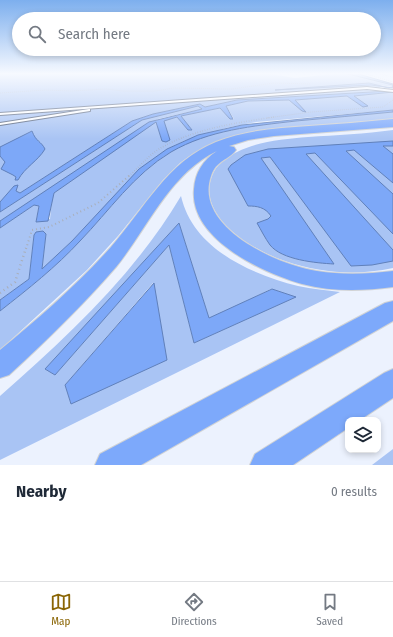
<!DOCTYPE html>
<html lang="en">
<head>
<meta charset="utf-8">
<style>
  :root { --surface:#fff; --page:#f6f6f7; --text:#1f2937; --muted:#747a83; --line:#e0e1e3; --accent:#8a6504 }
  body { margin:0; font-family:"Fira Sans Condensed",sans-serif; background:var(--page); color:var(--text) }
  .controls { position:absolute; right:12px; bottom:12px; display:grid; overflow:hidden; border-radius:8px; box-shadow:0 2px 6px #0003 }
  .controls button { width:36px; height:36px; display:grid; place-items:center; padding:0; border:0; border-bottom:1px solid var(--line); background:var(--surface); color:var(--text); font:20px sans-serif }
  .list { margin:0; padding:0; list-style:none }
  h2 { display:flex; justify-content:space-between; align-items:center; height:52px; margin:0; padding:0 16px; font-size:17px }
  h2 small { font-size:13px; font-weight:400; color:var(--muted) }
  .icon { flex:none; width:22px; height:22px; fill:none; stroke:currentColor; stroke-width:2; stroke-linecap:round; stroke-linejoin:round }
  .map { position:relative; flex:none; width:393px; height:465px; overflow:hidden }
  .search { position:absolute; background:var(--surface); box-shadow:0 2px 6px #0003; left:12px; right:12px; top:12px; height:44px; display:flex; align-items:center; gap:10px; box-sizing:border-box; padding:0 14px; border-radius:22px; color:var(--muted); font-size:15px }
  .sheet { height:116px; background:var(--surface) }
  nav { display:flex; justify-content:space-around; align-items:center; box-sizing:border-box; height:56px; border-top:1px solid var(--line); background:var(--surface); font-size:11px; color:var(--muted) }
  nav a { display:grid; justify-items:center; gap:2px }
  nav .on { color:var(--accent) }
  .map>svg:first-child { display:block }
  .green { fill:#a9c4f4; fill-rule:evenodd }
  .water { fill:#7da8f8; stroke:#6080ba }
  .lines { fill:none; stroke-linecap:round; stroke-linejoin:round }
  .service-casing { stroke:#5d6a82; stroke-width:2 }
  .motorway-casing { stroke:#d1d3d5; stroke-width:2 }
  .path-far3 { stroke:#a9afba; stroke-width:1; stroke-dasharray:0.5 1.5; stroke-linecap:butt }
  .path-far2 { stroke:#a9afba; stroke-width:1.5; stroke-dasharray:0.5 2; stroke-linecap:butt }
  .path-far1 { stroke:#a9afba; stroke-width:2; stroke-dasharray:1 3; stroke-linecap:butt }
  .path { stroke:#a9afba; stroke-width:2.5; stroke-dasharray:1 3.5; stroke-linecap:butt }
  .service { fill:#fff; fill-rule:evenodd }
  .motorway { fill:#7da9fb; fill-rule:evenodd }
</style>
</head>
<body>
<div class="map">
<svg width="393" height="465" viewBox="0 0 393 465">
  <rect width="100%" height="100%" fill="#ecf2fe"/>
  <g class="green">
    <path d="M0,73H264L295,78L344,73L393,85V87L379,85L381,92L237,100L205,107L200,104L153,114L132,121L20,193L16,191L0,202Z"/>
    <path d="M393,92V110L256,122L226,128L184,141L167,149L42,270L46,234L34,235L29,279L0,300V228L34,205H39L36,221L50,219L52,199L54,193L152,123L157,122L162,141L164,120L177,117L188,130H192L181,116L220,108L230,119H234L226,106L248,101L289,100L302,111L306,112L294,100L347,96L363,107L354,96Z"/>
    <path d="M198,106L202,109L158,119L0,221V212L142,120Z"/>
    <path d="M393,112V120L218,141L191,155L180,163L163,180L118,236L87,270L0,350V311C28,289 56,267 80,241C109,211 134,174 171,152C209,130 253,126 296,121C329,118 361,115 393,112Z"/>
    <path d="M393,130V268C356,276 321,273 285,261C254,251 196,217 212,176C216,165 226,157 237,152C259,141 284,139 308,137C336,135 365,134 393,130Z"/>
    <path d="M181,196C193,249 251,274 298,286C312,289 327,290 340,292L0,460V396C67,337 135,274 181,196ZM179,223L209,319L271,289L295,297L194,343L169,245L55,375L46,369ZM153,283H154L71,404L65,385Z"/>
    <path d="M393,449V465H372Z"/>
  </g>
  <g class="water">
    <path d="M344,73H355L393,84V88L371,85L275,90L369,83L389,88L393,87V85Z"/>
    <path d="M388,91L393,92L354,96L368,106L363,107L347,96L295,100L306,112L302,111L289,100L248,101L226,106L233,119H230L220,108L181,116L192,130H188L177,117L164,121L170,140L166,142L162,141L156,122L54,193L48,221L36,222L39,206L34,205L0,228V221L149,122L202,109L198,106L142,120L0,212V202L14,186L18,185L16,191L20,193L132,121L153,114L200,104L205,107L237,100Z"/>
    <path d="M393,110V112C361,115 329,118 296,121C253,126 209,130 171,152C134,174 109,211 80,241C56,267 28,289 0,311V300L29,279L34,235L36,232L43,231L46,234L42,269L72,241L139,169L167,149L198,135L242,125Z"/>
    <path d="M32,131C36,142 41,141 45,149C38,161 25,167 18,180H15L16,177L13,175L1,169L5,162L0,156V147Z"/>
    <path d="M393,141V146H383L393,154V183L354,150L346,151L393,194V234L315,153L306,154L393,250V261L372,265L351,266L270,157L261,158L334,264C316,263 282,260 270,245C265,238 261,230 257,223L268,219L271,216C265,207 257,206 248,206L228,169L231,165L245,155L268,149Z"/>
    <path d="M179,223L209,318L272,289L296,297L194,343L169,245L55,375L45,369Z"/>
    <path d="M154,283L167,360L71,404L65,385Z"/>
  </g>
  <g class="lines">
    <g class="service-casing">
      <g id="service">
        <path d="M367,87L393,90V92L367,89L0,115V113Z"/>
        <path d="M89,109H90V111L0,125V123Z"/>
      </g>
    </g>
    <g class="motorway-casing">
      <g id="motorway">
        <path d="M393,119V127L274,136L248,140L229,146L234,147L236,150C229,160 216,160 211,176C193,227 277,265 317,271C342,275 368,274 393,271V287C363,291 332,292 302,284C263,273 189,239 194,189C195,173 203,160 217,151C170,173 147,229 116,267C83,305 46,341 9,375L0,378V350C39,318 77,285 111,247C144,209 168,161 216,142C246,130 278,128 309,126C337,124 365,122 393,119Z"/>
        <path d="M393,301V321L141,465H95L100,454L385,303Z"/>
        <path d="M393,369V398L360,420H348V428L293,465H250L255,454L384,373Z"/>
      </g>
    </g>
    <g class="path-far3">
      <path d="M283,73H304"/>
      <path d="M363,73L393,82"/>
      <path d="M375,73L393,77"/>
      <path d="M0,93L46,90L72,91L106,89L123,91H155L174,88L232,89L274,83L311,84"/>
      <path d="M267,118L311,112L383,107L393,100"/>
    </g>
    <path class="path-far2" d="M129,176C139,167 148,156 159,149C193,129 235,123 274,117"/>
    <path class="path-far1" d="M26,249L32,230L49,227L98,203L130,175"/>
    <path class="path" d="M0,293L15,282L26,248"/>
    <use href="#service" class="service"/>
    <use href="#motorway" class="motorway"/>
  </g>
  <linearGradient id="sky" x2="0" y2="1"><stop stop-color="#7dafee"/><stop offset="0.53" stop-color="#f6f9ff"/><stop offset="1" stop-color="#f6f9ff" stop-opacity="0"/></linearGradient>
  <rect width="393" height="139" fill="url(#sky)"/>
</svg>
<div class="controls">
<button><svg class="icon" aria-label="layers" viewBox="0 0 24 24"><path d="M12 4l9 5-9 5-9-5zM3 14l9 5 9-5"/></svg></button>
</div>
<div class="search"><svg class="icon" aria-label="search" viewBox="0 0 24 24"><circle cx="10" cy="10" r="6"/><path d="M15 15l6 6"/></svg>Search here</div>
</div>
<section class="sheet">
<h2>Nearby<small>0 results</small></h2>
<ul class="list">
</ul>
</section>
<nav>
<a class="on"><svg class="icon" aria-label="map" viewBox="0 0 24 24"><path d="M3 6l6-2 6 2 6-2v14l-6 2-6-2-6 2zM9 4v14M15 6v14"/></svg>Map</a>
<a><svg class="icon" aria-label="directions" viewBox="0 0 24 24"><path d="M12 3l9 9-9 9-9-9zM9 14v-3h6M13 9l2 2-2 2"/></svg>Directions</a>
<a><svg class="icon" aria-label="saved" viewBox="0 0 24 24"><path d="M7 4h10v16l-5-4-5 4z"/></svg>Saved</a>
</nav>
</body>
</html>
